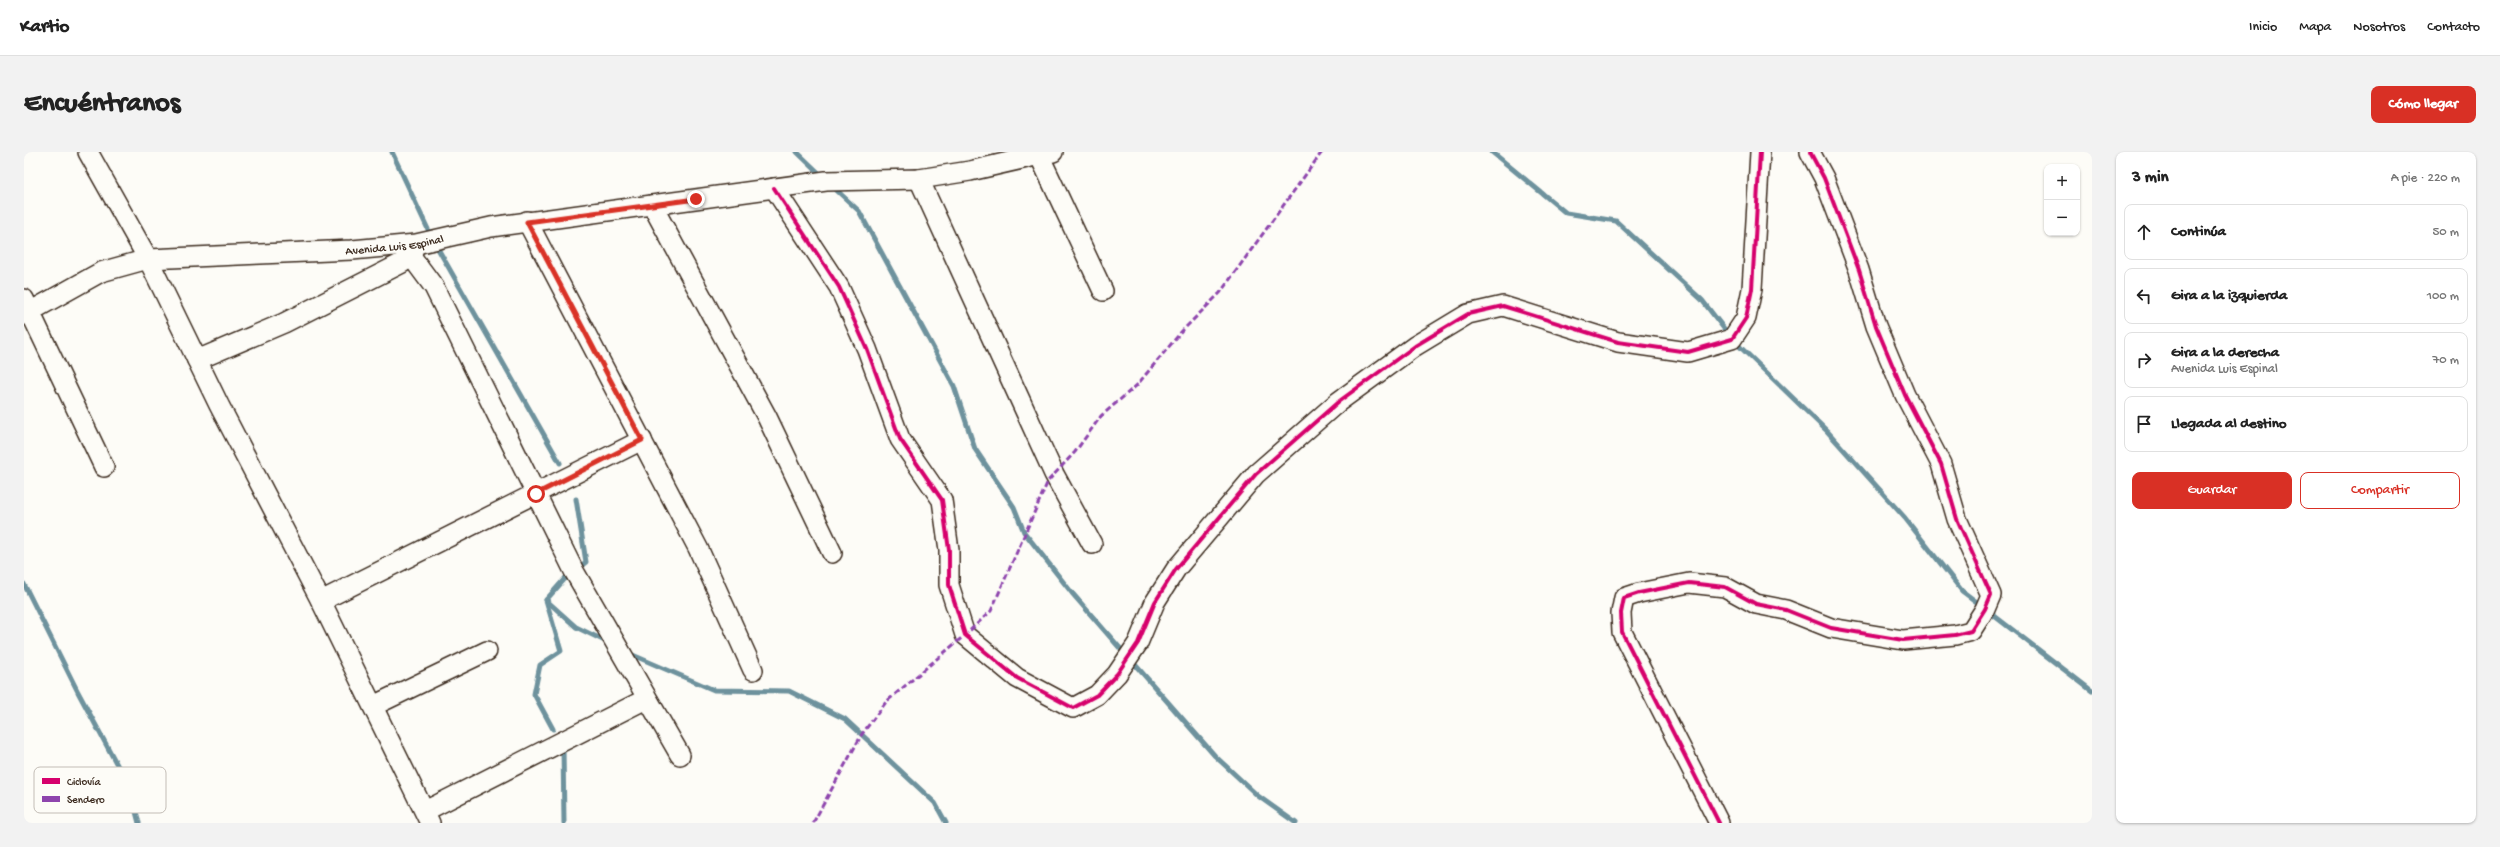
<!DOCTYPE html>
<html lang="es">
<head>
<meta charset="utf-8">
<style>
  :root { --surface:#fff; --page:#f2f2f2; --text:#222; --muted:#767676; --line:#e0e0e0; --accent:#d93025 }
  body { margin:0; font-family:"Gochi Hand",sans-serif; background:var(--page); color:var(--text) }
  .controls { position:absolute; right:12px; top:12px; display:grid; overflow:hidden; border-radius:8px; box-shadow:0 1px 3px #0004 }
  .controls button { width:36px; height:36px; display:grid; place-items:center; padding:0; border:0; border-bottom:1px solid var(--line); background:var(--surface); color:var(--text); font:20px sans-serif }
  .stop { position:absolute; width:12px; height:12px; margin:-9px; border:3px solid #d93025; border-radius:50%; background:#fff }
  .stop.end { background:#d93025; border-color:#fff; box-shadow:0 1px 4px #0008 }
  .list { margin:0; padding:0; list-style:none }
  h2 { display:flex; justify-content:space-between; align-items:center; height:52px; margin:0; padding:0 16px; font-size:17px }
  h2 small { font-size:13px; font-weight:400; color:var(--muted) }
  .list li { display:grid; grid-template-columns:26px 1fr auto; gap:12px; align-items:center; box-sizing:border-box; height:56px; margin:0 8px 8px; padding:0 8px; border:1px solid var(--line); border-radius:8px }
  .list b { display:block; font-size:15px; white-space:nowrap }
  .list p { margin:0; font-size:13px; white-space:nowrap; color:var(--muted) }
  .list em { font-size:13px; font-style:normal; color:var(--muted) }
  .actions { display:flex; gap:8px; padding:12px 16px }
  .actions a { flex:1; padding:9px 0; border:1px solid var(--accent); border-radius:8px; text-align:center; font-size:14px; color:var(--accent) }
  .actions .main { background:var(--accent); color:#fff }
  .icon { flex:none; width:22px; height:22px; fill:none; stroke:currentColor; stroke-width:2; stroke-linecap:round; stroke-linejoin:round }
  .map { position:relative; flex:none; width:2068px; height:671px; overflow:hidden; border-radius:8px }
  header { display:flex; align-items:center; gap:24px; box-sizing:border-box; height:56px; padding:0 20px; background:var(--surface); border-bottom:1px solid var(--line) }
  header strong { font-size:19px }
  nav { display:flex; gap:22px; margin-inline-start:auto; font-size:14px }
  .intro { display:flex; align-items:center; justify-content:space-between; box-sizing:border-box; height:96px; padding:0 24px }
  h1 { margin:0; font-size:28px }
  .button { padding:10px 18px; border-radius:8px; background:var(--accent); color:#fff; font-size:14px; font-weight:700 }
  main { display:flex; gap:24px; padding:0 24px }
  aside { flex:1; background:var(--surface); border-radius:8px; box-shadow:0 1px 3px #0004 }
  .map>svg:first-child { display:block }
  .lines { fill:none; stroke-linecap:round; stroke-linejoin:round }
  .stream { stroke:#6e929d; stroke-width:5 }
  .minor-casing { stroke:#3b2a1e; stroke-width:22 }
  .minor { stroke:#fdfcf7; stroke-width:19 }
  .quiet { stroke:#8e44ad; stroke-width:3; stroke-dasharray:6 3; stroke-linecap:butt }
  .cycleway-casing { stroke:#fdfcf7; stroke-width:6 }
  .cycleway { stroke:#d6006c; stroke-width:4 }
  .route { stroke:#d93025; stroke-width:5 }
  .labels { text-anchor:middle; stroke-width:3; stroke-linejoin:round; paint-order:stroke }
  .street-label { font-size:12px; fill:#3b2a1e; stroke:#fdfcf7 }
  .key { fill:#fdfcf7; stroke:#c3bdb6; stroke-width:1 }
  .key-label { font-size:11px; fill:#3b2a1e }
</style>
</head>
<body>
<header>
<strong>Kartio</strong>
<nav><a>Inicio</a><a>Mapa</a><a>Nosotros</a><a>Contacto</a></nav>
</header>
<div class="intro"><h1>Encuéntranos</h1><a class="button">Cómo llegar</a></div>
<main>
<div class="map">
<svg width="2068" height="671" viewBox="0 0 2068 671">
  <rect width="100%" height="100%" fill="#fdfcf7"/>
  <filter id="ink" filterUnits="userSpaceOnUse"><feTurbulence type="fractalNoise" baseFrequency=".025" numOctaves="2"/><feDisplacementMap in="SourceGraphic" scale="8" xChannelSelector="R" yChannelSelector="G"/><feConvolveMatrix kernelMatrix="1 2 1 2 8 2 1 2 1" color-interpolation-filters="sRGB"/></filter>
  <g filter="url(#ink)">
    <g class="lines">
      <g class="stream">
        <path d="M368,0L409,88L536,311"/>
        <path d="M773,0L799,25"/>
        <path d="M1468,0L1542,61L1592,69L1678,148L1708,187L1803,279L1881,366L1938,439L1958,454"/>
        <path d="M809,35L835,59L930,234L951,297L990,355L1000,380L1048,441L1101,502"/>
        <path d="M552,347L562,410L553,417"/>
        <path d="M0,432L54,540L106,637L115,671"/>
        <path d="M522,448L552,475L585,491"/>
        <path d="M1964,459L2068,539"/>
        <path d="M604,501L690,538L765,539L821,567L911,651L922,671"/>
        <path d="M1107,508L1191,604L1234,644L1272,671"/>
        <path d="M529,577L510,542L516,513L537,499L522,448L546,421"/>
        <path d="M539,595L540,671"/>
      </g>
      <g class="minor-casing">
        <g id="minor">
          <path d="M64,0L124,107L195,253L297,449L406,671"/>
          <path d="M1016,5L1079,139"/>
          <path d="M895,27L1030,322L1068,392"/>
          <path d="M750,36L815,135L843,197L876,287L918,348L925,398V433L941,483L993,526L1049,556L1073,543L1093,522L1114,491L1131,450L1152,417L1232,322L1314,250L1391,194L1444,162L1479,154L1594,190L1664,200L1708,187L1722,166L1728,137L1736,0"/>
          <path d="M628,53L743,265L808,401"/>
          <path d="M503,69L674,396L729,518"/>
          <path d="M387,104L410,135L550,419L656,603"/>
          <path d="M0,147L80,315"/>
          <path id="s1" d="M0,163L77,120L124,107L328,98L392,92L467,75L802,29L895,27L946,19L1029,0"/>
          <path d="M173,208L260,171L378,111L387,104L391,93"/>
          <path d="M297,449L618,288"/>
          <path d="M349,554L463,499"/>
          <path d="M401,659L622,547"/>
          <path d="M1695,671L1598,480L1597,461L1600,446L1615,441L1665,431L1701,435L1732,452L1762,458L1807,476L1879,488L1931,483L1947,479L1961,457L1967,443L1933,367L1917,312L1881,243L1852,174L1835,118L1800,26L1786,0"/>
        </g>
      </g>
      <use href="#minor" class="minor"/>
      <path class="quiet" d="M789,671L838,582L862,550L941,483L967,459L1024,329L1051,300L1077,264L1113,233L1158,179L1196,141L1298,0"/>
      <g class="cycleway-casing">
        <g id="cycleway">
          <path d="M750,36L815,135L843,197L876,287L918,348L925,398V433L941,483L993,526L1049,556L1073,543L1093,522L1114,491L1131,450L1152,417L1232,322L1314,250L1391,194L1444,162L1479,154L1594,190L1664,200L1708,187L1722,166L1728,137L1736,0"/>
          <path d="M1695,671L1598,480L1597,461L1600,446L1615,441L1665,431L1701,435L1732,452L1762,458L1807,476L1879,488L1931,483L1947,479L1961,457L1967,443L1933,367L1917,312L1881,243L1852,174L1835,118L1800,26L1786,0"/>
        </g>
      </g>
      <use href="#cycleway" class="cycleway"/>
    </g>
  </g>
  <g class="lines" filter="url(#ink)">
    <path class="route" d="M512,342L618,288L503,70L672,47"/>
  </g>
  <g class="labels">
    <g class="street-label">
      <text dy="4" stroke="none"><textPath href="#s1" startOffset="384">Avenida Luis Espinal</textPath></text>
    </g>
  </g>
  <rect x="10" y="615" width="132" height="46" rx="6" class="key"/>
  <rect x="18" y="626" width="18" height="6" fill="#d6006c"/>
  <rect x="18" y="644" width="18" height="6" fill="#8e44ad"/>
  <g class="key-label">
    <text x="43" y="633">Ciclovía</text>
    <text x="43" y="651">Sendero</text>
  </g>
</svg>
<div class="controls">
<button>+</button>
<button>−</button>
</div>
<div class="stop" style="left:512px;top:342px"></div>
<div class="stop end" style="left:672px;top:47px"></div>
</div>
<aside>
<h2>3 min<small>A pie · 220 m</small></h2>
<ul class="list">
<li><svg class="icon" aria-label="ahead" viewBox="0 0 24 24"><path d="M12 20V5M6 11l6-6 6 6"/></svg><div><b>Continúa</b></div><em>50 m</em></li>
<li><svg class="icon" aria-label="left" viewBox="0 0 24 24"><path d="M17 20v-9H6M10 6l-5 5 5 5"/></svg><div><b>Gira a la izquierda</b></div><em>100 m</em></li>
<li><svg class="icon" aria-label="right" viewBox="0 0 24 24"><path d="M7 20v-9h11M14 6l5 5-5 5"/></svg><div><b>Gira a la derecha</b><p>Avenida Luis Espinal</p></div><em>70 m</em></li>
<li><svg class="icon" aria-label="arrive" viewBox="0 0 24 24"><path d="M6 21V4h12l-3 4 3 4H6"/></svg><div><b>Llegada al destino</b></div></li>
</ul>
<div class="actions"><a class="main">Guardar</a><a>Compartir</a></div>
</aside>
</main>
</body>
</html>
